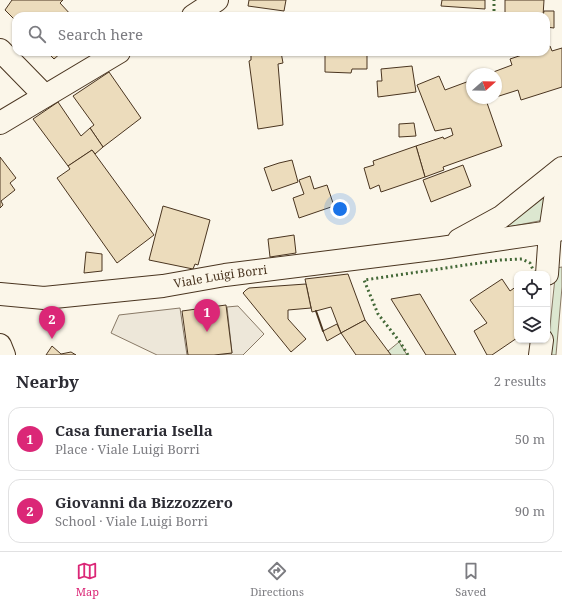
<!DOCTYPE html>
<html lang="en">
<head>
<meta charset="utf-8">
<style>
  :root { --surface:#fff; --page:#f7f7f7; --text:#2b2b33; --muted:#7c7c81; --line:#e1e1e2; --accent:#db2777 }
  body { margin:0; font-family:"Noto Serif",serif; background:var(--page); color:var(--text) }
  .controls { position:absolute; right:12px; bottom:12px; display:grid; overflow:hidden; border-radius:8px; box-shadow:0 1px 3px #0004 }
  .controls button { width:36px; height:36px; display:grid; place-items:center; padding:0; border:0; border-bottom:1px solid var(--line); background:var(--surface); color:var(--text); font:20px sans-serif }
  .compass { position:absolute; left:466px; top:68px; width:36px; height:36px; border-radius:50%; background:var(--surface); box-shadow:0 1px 3px #0004; rotate:70deg }
  .you { position:absolute; left:340px; top:209px; width:14px; height:14px; margin:-10px; border:3px solid #fff; border-radius:50%; background:#1a73e8; box-shadow:0 0 0 6px #1a73e833 }
  .badge { display:grid; place-items:center; width:26px; height:26px; border-radius:50%; background:var(--accent); color:#fff; font-size:13px; font-weight:700 }
  .pin { position:absolute; translate:-50% -33px; filter:drop-shadow(0 1px 2px #0008) }
  .pin::after { content:''; position:absolute; top:21px; width:14px; height:12px; background:inherit; clip-path:polygon(0 0,100% 0,50% 100%) }
  .list { margin:0; padding:0; list-style:none }
  h2 { display:flex; justify-content:space-between; align-items:center; height:52px; margin:0; padding:0 16px; font-size:17px }
  h2 small { font-size:13px; font-weight:400; color:var(--muted) }
  .list li { display:grid; grid-template-columns:26px 1fr auto; gap:12px; align-items:center; box-sizing:border-box; height:64px; margin:0 8px 8px; padding:0 8px; border:1px solid var(--line); border-radius:12px }
  .list b { display:block; font-size:15px; white-space:nowrap }
  .list p { margin:0; font-size:13px; white-space:nowrap; color:var(--muted) }
  .list em { font-size:13px; font-style:normal; color:var(--muted) }
  .icon { flex:none; width:22px; height:22px; fill:none; stroke:currentColor; stroke-width:2; stroke-linecap:round; stroke-linejoin:round }
  .map { position:relative; flex:none; width:562px; height:355px; overflow:hidden }
  .search { position:absolute; background:var(--surface); box-shadow:0 1px 3px #0004; left:12px; right:12px; top:12px; height:44px; display:flex; align-items:center; gap:10px; box-sizing:border-box; padding:0 14px; border-radius:12px; color:var(--muted); font-size:15px }
  .sheet { height:196px; background:var(--surface) }
  nav { display:flex; justify-content:space-around; align-items:center; box-sizing:border-box; height:56px; border-top:1px solid var(--line); background:var(--surface); font-size:11px; color:var(--muted) }
  nav a { display:grid; justify-items:center; gap:2px }
  nav .on { color:var(--accent) }
  .map>svg:first-child { display:block }
  .green { fill:#dce7d0; stroke:#887966 }
  .parking { fill:#ede7d9; stroke:#887966 }
  .building { fill:#ecdcbc; stroke:#4a3520 }
  .lines { fill:none; stroke-linecap:round; stroke-linejoin:round }
  .minor-casing { stroke:#4a3520; stroke-width:24 }
  .secondary-casing { stroke:#4a3520; stroke-width:24 }
  .minor { stroke:#fbf6e9; stroke-width:22 }
  .secondary { stroke:#fbf6e9; stroke-width:22 }
  .hedge { stroke:#436837; stroke-width:3; stroke-dasharray:2 3; stroke-linecap:butt }
  .wall { stroke:#4a3520; stroke-width:2 }
  .labels { text-anchor:middle; stroke-width:3; stroke-linejoin:round; paint-order:stroke }
  .street-label { font-size:12px; fill:#4a3520; stroke:#fbf6e9 }
</style>
</head>
<body>
<div class="map">
<svg width="562" height="355" viewBox="0 0 562 355">
  <rect width="100%" height="100%" fill="#fbf6e9"/>
  <g class="green">
    <path d="M546,191L544,220L508,227L507,225Z"/>
    <path d="M562,267V287L556,355H547L556,268Z"/>
    <path d="M399,342L407,355H391L388,351Z"/>
  </g>
  <g class="parking">
    <path d="M238,306L264,334L243,355H214L232,353L227,307Z"/>
    <path d="M180,308L187,355H157L111,333L119,315Z"/>
  </g>
  <g class="building">
    <path d="M12,0H63L60,3L72,16H16V21L5,10Z"/>
    <path d="M249,0H286L284,11L248,6Z"/>
    <path d="M442,0H485V9L441,6Z"/>
    <path d="M505,0H544L543,16H505Z"/>
    <path d="M544,11H554V28L546,27V16H543Z"/>
    <path d="M550,46L552,51L562,48V87L521,100L518,90L496,97V74H488L512,65L510,59L531,52H546V47Z"/>
    <path d="M47,52H62L54,59Z"/>
    <path d="M277,52H281L283,63L278,64L283,125L258,129L249,61L251,60V55Z"/>
    <path d="M325,52H367V69H352L351,73L325,72Z"/>
    <path d="M412,66L416,92L378,97L377,81H382L381,69Z"/>
    <path d="M109,72L141,118L103,147L90,128L94,125L73,96Z"/>
    <path d="M439,76L445,90L472,80V98H494L486,100L502,146L443,167L444,170L425,177L416,146L443,137L444,139L453,135L451,128L435,131L417,85Z"/>
    <path d="M58,102L81,136L90,128L103,147L95,154L92,150L68,166L33,119Z"/>
    <path d="M414,123L416,136L399,137V124Z"/>
    <path d="M416,146L425,177L381,192L379,185L370,189L364,168L374,165L373,161Z"/>
    <path d="M92,150L154,235L117,263L57,178L70,169L68,166Z"/>
    <path d="M0,157L16,178L10,183L15,190L1,201L3,205L0,208Z"/>
    <path d="M292,160L298,182L272,191L264,168L279,163Z"/>
    <path d="M463,165L471,186L431,202L423,180Z"/>
    <path d="M310,176L314,189L327,185L334,206L299,218L293,198L304,194L299,180Z"/>
    <path d="M163,206L210,220L198,265L195,264L193,269L149,260Z"/>
    <path d="M294,235L296,253L270,257L268,239Z"/>
    <path d="M86,252L102,254V271L84,273Z"/>
    <path d="M348,274L365,320L341,333L331,307L312,312L305,279Z"/>
    <path d="M502,279L510,291L517,286V338L492,355H487L474,331L487,323L470,300Z"/>
    <path d="M306,284L311,308L288,310V319L306,339L291,352L243,293L246,290L249,288Z"/>
    <path d="M420,294L456,355H426L391,299Z"/>
    <path d="M226,305L232,353L214,355H188L182,311Z"/>
    <path d="M365,320L388,351L391,355H356L341,333Z"/>
    <path d="M337,324L341,333L327,341L323,331Z"/>
    <path d="M52,346L61,354L71,352L76,355H46Z"/>
  </g>
  <g class="lines">
    <g class="minor-casing">
      <g id="minor">
        <path d="M193,16L217,0"/>
        <path d="M0,50L45,96"/>
        <path d="M0,123L119,52"/>
        <path d="M547,274L550,232L555,199L562,189"/>
        <path d="M0,345L4,355"/>
        <path d="M540,355L542,340"/>
      </g>
    </g>
    <g class="secondary-casing">
      <g id="secondary">
        <path d="M459,240L501,217L562,168"/>
        <path id="s1" d="M0,294L44,298L163,286L225,275L441,248L550,232L562,229"/>
      </g>
    </g>
    <use href="#minor" class="minor"/>
    <use href="#secondary" class="secondary"/>
    <g class="hedge">
      <path d="M494,16V0"/>
      <path d="M408,355L400,342L378,314L364,280L500,260L522,259L530,263L535,274"/>
    </g>
    <path class="wall" d="M316,311L323,331"/>
  </g>
  <g class="labels">
    <g class="street-label">
      <text dy="4" stroke="none"><textPath href="#s1" startOffset="222">Viale Luigi Borri</textPath></text>
    </g>
  </g>
</svg>
<div class="controls">
<button><svg class="icon" aria-label="locate" viewBox="0 0 24 24"><circle cx="12" cy="12" r="6"/><path d="M12 2v4M12 18v4M2 12h4M18 12h4"/></svg></button>
<button><svg class="icon" aria-label="layers" viewBox="0 0 24 24"><path d="M12 4l9 5-9 5-9-5zM3 14l9 5 9-5"/></svg></button>
</div>
<svg class="compass" viewBox="-18 -18 36 36"><path d="M0-13l5 13h-10z" fill="#e53935"/><path d="M0 13l5-13h-10z" fill="#7c7c81"/></svg>
<div class="you"></div>
<div class="pin badge" style="left:207px;top:332px">1</div>
<div class="pin badge" style="left:52px;top:339px">2</div>
<div class="search"><svg class="icon" aria-label="search" viewBox="0 0 24 24"><circle cx="10" cy="10" r="6"/><path d="M15 15l6 6"/></svg>Search here</div>
</div>
<section class="sheet">
<h2>Nearby<small>2 results</small></h2>
<ul class="list">
<li><span class="badge">1</span><div><b>Casa funeraria Isella</b><p>Place · Viale Luigi Borri</p></div><em>50 m</em></li>
<li><span class="badge">2</span><div><b>Giovanni da Bizzozzero</b><p>School · Viale Luigi Borri</p></div><em>90 m</em></li>
</ul>
</section>
<nav>
<a class="on"><svg class="icon" aria-label="map" viewBox="0 0 24 24"><path d="M3 6l6-2 6 2 6-2v14l-6 2-6-2-6 2zM9 4v14M15 6v14"/></svg>Map</a>
<a><svg class="icon" aria-label="directions" viewBox="0 0 24 24"><path d="M12 3l9 9-9 9-9-9zM9 14v-3h6M13 9l2 2-2 2"/></svg>Directions</a>
<a><svg class="icon" aria-label="saved" viewBox="0 0 24 24"><path d="M7 4h10v16l-5-4-5 4z"/></svg>Saved</a>
</nav>
</body>
</html>
